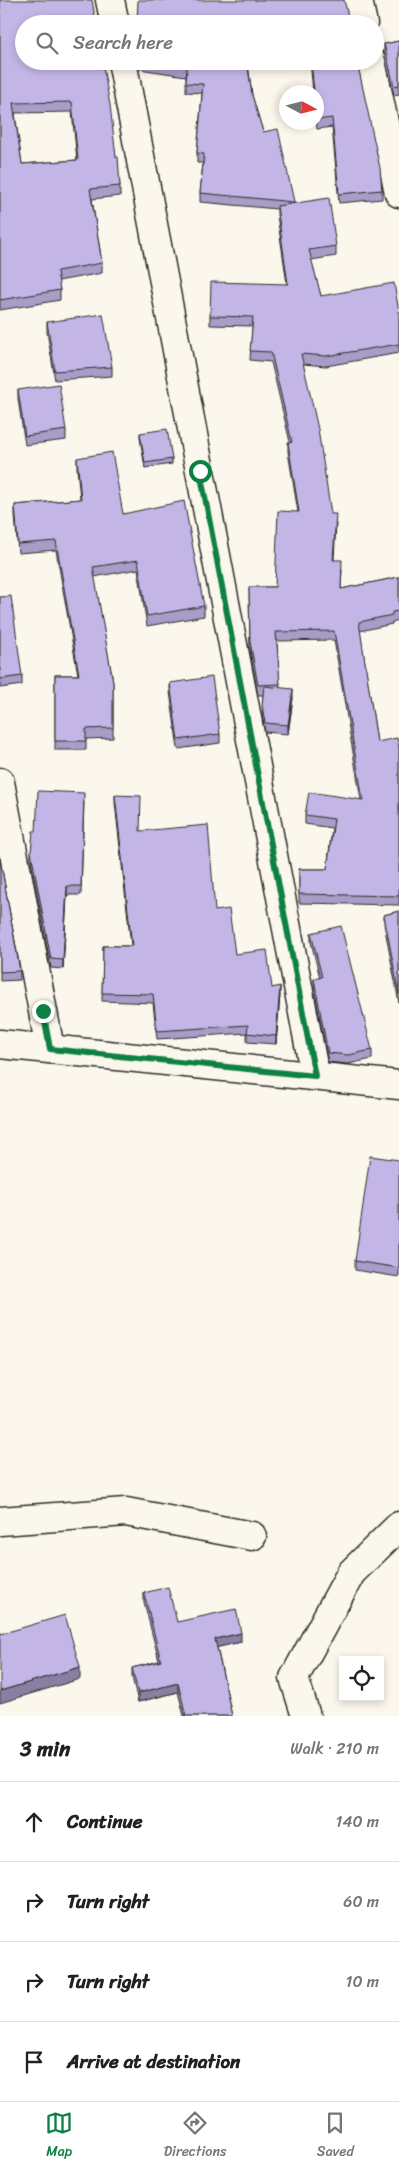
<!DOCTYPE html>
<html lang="en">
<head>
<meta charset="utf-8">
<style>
  :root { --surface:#fff; --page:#f2f2f2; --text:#202124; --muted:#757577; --line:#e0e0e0; --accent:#0b8043 }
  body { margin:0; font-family:Sriracha,sans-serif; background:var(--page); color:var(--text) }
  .controls { position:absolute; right:15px; bottom:15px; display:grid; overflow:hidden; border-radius:0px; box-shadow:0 2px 8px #0003 }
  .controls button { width:45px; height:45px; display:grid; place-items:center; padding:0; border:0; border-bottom:1px solid var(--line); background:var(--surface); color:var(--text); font:25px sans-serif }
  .compass { position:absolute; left:279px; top:85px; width:45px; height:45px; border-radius:50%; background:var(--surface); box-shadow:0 2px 8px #0003; rotate:97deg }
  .stop { position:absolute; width:15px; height:15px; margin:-11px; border:4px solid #0b8043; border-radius:50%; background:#fff }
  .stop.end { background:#0b8043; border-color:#fff; box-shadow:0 1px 5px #0008 }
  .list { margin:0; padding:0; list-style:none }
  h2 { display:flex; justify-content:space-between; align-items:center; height:65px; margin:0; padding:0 20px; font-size:21px }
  h2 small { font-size:16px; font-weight:400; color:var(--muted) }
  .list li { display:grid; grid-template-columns:32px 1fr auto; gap:15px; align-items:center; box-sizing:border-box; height:80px; padding:0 20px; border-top:1px solid var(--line) }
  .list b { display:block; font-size:19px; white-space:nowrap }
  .list em { font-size:16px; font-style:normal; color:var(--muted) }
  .icon { flex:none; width:28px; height:28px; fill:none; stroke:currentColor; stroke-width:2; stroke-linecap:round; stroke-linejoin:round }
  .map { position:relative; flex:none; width:399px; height:1716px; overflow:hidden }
  .search { position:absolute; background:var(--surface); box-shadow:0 2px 8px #0003; left:15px; right:15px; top:15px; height:55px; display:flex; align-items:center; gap:12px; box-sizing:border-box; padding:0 18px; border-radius:28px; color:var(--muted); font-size:19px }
  .sheet { height:385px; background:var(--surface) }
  nav { display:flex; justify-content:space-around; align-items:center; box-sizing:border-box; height:70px; border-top:1px solid var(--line); background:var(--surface); font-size:14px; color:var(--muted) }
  nav a { display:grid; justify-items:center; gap:2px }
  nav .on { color:var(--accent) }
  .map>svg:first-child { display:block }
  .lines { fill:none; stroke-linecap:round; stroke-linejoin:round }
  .street-casing { stroke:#2b2b2b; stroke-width:31 }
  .street { stroke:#fbf7ec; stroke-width:28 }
  .wall { fill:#a89dc7; stroke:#2b2b2b; fill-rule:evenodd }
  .shaded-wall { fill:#887fa2; stroke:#2b2b2b }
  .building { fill:#c3b6e7; stroke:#2b2b2b; fill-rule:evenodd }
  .route { stroke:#0b8043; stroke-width:6 }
</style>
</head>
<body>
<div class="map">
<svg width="399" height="1716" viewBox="0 0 399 1716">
  <rect width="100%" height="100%" fill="#fbf7ec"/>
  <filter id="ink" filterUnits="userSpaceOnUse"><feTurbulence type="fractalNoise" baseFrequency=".02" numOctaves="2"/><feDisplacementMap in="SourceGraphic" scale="10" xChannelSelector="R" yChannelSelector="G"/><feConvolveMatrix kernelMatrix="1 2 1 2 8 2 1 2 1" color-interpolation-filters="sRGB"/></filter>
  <g filter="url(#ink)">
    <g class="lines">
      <g class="street-casing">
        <g id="street">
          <path d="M110,0L115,24"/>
          <path d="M358,0L363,24"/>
          <path d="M122,61L315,1076"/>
          <path d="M371,61L399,193"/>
          <path d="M0,782L50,1049"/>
          <path d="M0,1044L399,1085"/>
          <path d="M0,1521L126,1512L252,1536"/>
          <path d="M306,1716L294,1678L351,1573L399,1526"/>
        </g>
      </g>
      <use href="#street" class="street"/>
    </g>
    <g class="wall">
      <path d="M0,0L102,61L120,186V196L92,199L102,263V273L58,281L60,290V300L0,310ZM72,112L77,160L22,164L15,113Z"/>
      <path d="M399,41V94L394,95L384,53V44Z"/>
      <path d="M138,61H262L248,63L252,95L263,132L294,203L336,246V256L311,260L321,296L399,312V353L326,366L303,364L331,514L336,524L334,560L342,570L341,589L399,577V620L392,622V624L360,631L377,742L399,748V905L299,903V869H327L332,828L305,824V815L361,800L334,640L277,641L280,688L293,698L288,734L265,732L262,714L263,695H258L250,651L249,587H275L298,512L288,452V443L290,442L271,362L250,360L252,326L210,325V316L287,284L277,215V209L200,202V193L203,163H197V153L202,93L186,92V76L139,69Z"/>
      <path d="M310,61H357L382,190V199L339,203L332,127L317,129L316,121V92H313Z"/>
      <path d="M47,322L112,367V376L55,380L47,332Z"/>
      <path d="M18,390L66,430V440L25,445L18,399Z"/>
      <path d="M140,433L172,459V464L145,468L140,438Z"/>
      <path d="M77,458L123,514L204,606V616L147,626L138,569L94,577L113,682V738L86,739V750H55V675H78L56,550L18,553L15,515V505L80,499L77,468Z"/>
      <path d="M0,597L22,676V685L0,688Z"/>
      <path d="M170,683L220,734V743L178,749L170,692Z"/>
      <path d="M115,795L140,831L215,911L235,954L272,988L280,995L276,1044L247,1042V1033L157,1039L153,1003L102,1001L103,946H131L115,803Z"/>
      <path d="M84,802L81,895H67L63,969L51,968L31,861V852L36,831Z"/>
      <path d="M0,858L20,971V980L0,981Z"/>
      <path d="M399,911V1003L384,924V915Z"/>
      <path d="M311,933L372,1050V1059L348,1064L328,1062L314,988V979L320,978L311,942Z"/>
      <path d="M399,1160V1277L355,1270V1261Z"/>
      <path d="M144,1593L177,1622L241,1642L217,1647L232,1716H184L178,1692L138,1702L132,1677V1668L159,1661L144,1602Z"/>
    </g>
    <g class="shaded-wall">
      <path d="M293,689V698L288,734V725Z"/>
      <path d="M67,886V895L63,969V960Z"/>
      <path d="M280,986V995L276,1044V1036Z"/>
      <path d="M241,1633V1642L215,1648V1639Z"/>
      <path d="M80,1667V1679L0,1703V1691Z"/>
      <path d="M178,1683V1692L138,1702V1693Z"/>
    </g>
    <g class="building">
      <path d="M0,0H92L96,24H24V61H102L110,105L116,157H118L120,186L90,189L102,263L57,271L60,290L0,300ZM72,102L78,160L22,164L13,103Z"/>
      <path d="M138,0H344L350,24H137Z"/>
      <path d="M399,41V85L394,86L384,44Z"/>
      <path d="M152,61H247L252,95L263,132L278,129L294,202L200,193L204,154L197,153L203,84L186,83L187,67Z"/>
      <path d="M311,61H357L380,168L382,190L339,194L332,118L317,120L316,92H314Z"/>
      <path d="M329,198L336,246L309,250L321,296L394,283L399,312V344L326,356L301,354L318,429L331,514H336L333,560H342L341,589L399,577V611L392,612V615L359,622L377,742L397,738L399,748V896L299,894V869H327L334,819L305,815L309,792L363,800L334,631L276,632L280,684L258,685L250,642L249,587H275L278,511L299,512L288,443L292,442L271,352L250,351L253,317L210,316L211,282L288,284L277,206Z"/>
      <path d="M103,314L112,367L55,371L47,322Z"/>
      <path d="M59,384L66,430L25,436L18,390Z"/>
      <path d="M167,429L172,459L145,463L140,433Z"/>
      <path d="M112,452L123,514L184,501L204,606L147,616L138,560L93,567L113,682V728L86,729V741H55V675H79L56,541L18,544L15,505L81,499L77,458Z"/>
      <path d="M11,596L22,676L0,679V597Z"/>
      <path d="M212,677L220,734L178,740L170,683Z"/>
      <path d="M264,686L293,689L288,725L265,723L262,705Z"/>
      <path d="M38,791L84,793L81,886H67L63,960L51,959L31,852L33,831H36Z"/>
      <path d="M115,795L141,796L140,831L208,825L215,911L229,909L235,954L267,950L272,988L280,986L276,1036L247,1033L248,1025L157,1031L153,994L102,993L103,946H132Z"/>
      <path d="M0,858L20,971L0,972Z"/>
      <path d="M399,911V994L384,915Z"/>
      <path d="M341,926L372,1050L348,1055L328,1053L314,979L322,977L311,933Z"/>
      <path d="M370,1156L399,1160V1268L355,1261Z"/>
      <path d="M168,1587L177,1622L236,1609L241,1633L215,1639L232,1716H186L178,1683L138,1693L132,1668L161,1661L144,1593Z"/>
      <path d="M65,1615L80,1667L0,1691V1631L1,1634Z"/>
    </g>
  </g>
  <g class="lines" filter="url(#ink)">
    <path class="route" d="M43,1011L50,1049L315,1076L200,471"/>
  </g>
</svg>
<div class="controls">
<button><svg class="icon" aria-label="locate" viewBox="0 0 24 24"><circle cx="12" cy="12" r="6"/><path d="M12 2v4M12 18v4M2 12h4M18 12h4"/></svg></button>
</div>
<svg class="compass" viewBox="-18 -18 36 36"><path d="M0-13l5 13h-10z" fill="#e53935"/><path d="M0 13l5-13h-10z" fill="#757577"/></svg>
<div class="stop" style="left:200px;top:471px"></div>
<div class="stop end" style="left:43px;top:1011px"></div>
<div class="search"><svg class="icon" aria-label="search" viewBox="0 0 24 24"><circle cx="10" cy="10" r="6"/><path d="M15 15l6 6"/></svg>Search here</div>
</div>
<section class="sheet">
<h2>3 min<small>Walk · 210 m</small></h2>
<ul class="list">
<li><svg class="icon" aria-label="ahead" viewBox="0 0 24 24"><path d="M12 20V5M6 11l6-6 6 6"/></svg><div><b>Continue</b></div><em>140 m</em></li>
<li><svg class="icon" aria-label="right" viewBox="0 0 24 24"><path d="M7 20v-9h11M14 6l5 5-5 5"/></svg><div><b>Turn right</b></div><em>60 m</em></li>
<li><svg class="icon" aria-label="right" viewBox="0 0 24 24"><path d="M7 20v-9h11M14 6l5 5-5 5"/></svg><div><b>Turn right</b></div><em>10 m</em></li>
<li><svg class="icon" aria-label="arrive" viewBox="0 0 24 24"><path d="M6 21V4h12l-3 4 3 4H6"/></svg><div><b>Arrive at destination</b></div></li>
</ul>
</section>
<nav>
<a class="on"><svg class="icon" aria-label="map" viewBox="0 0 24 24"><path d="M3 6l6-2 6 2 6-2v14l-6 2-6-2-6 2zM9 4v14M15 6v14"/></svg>Map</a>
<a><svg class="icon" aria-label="directions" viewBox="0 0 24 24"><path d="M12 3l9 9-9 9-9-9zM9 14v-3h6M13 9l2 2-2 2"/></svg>Directions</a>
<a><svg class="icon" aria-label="saved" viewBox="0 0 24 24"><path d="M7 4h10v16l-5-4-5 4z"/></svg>Saved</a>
</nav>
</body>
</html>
